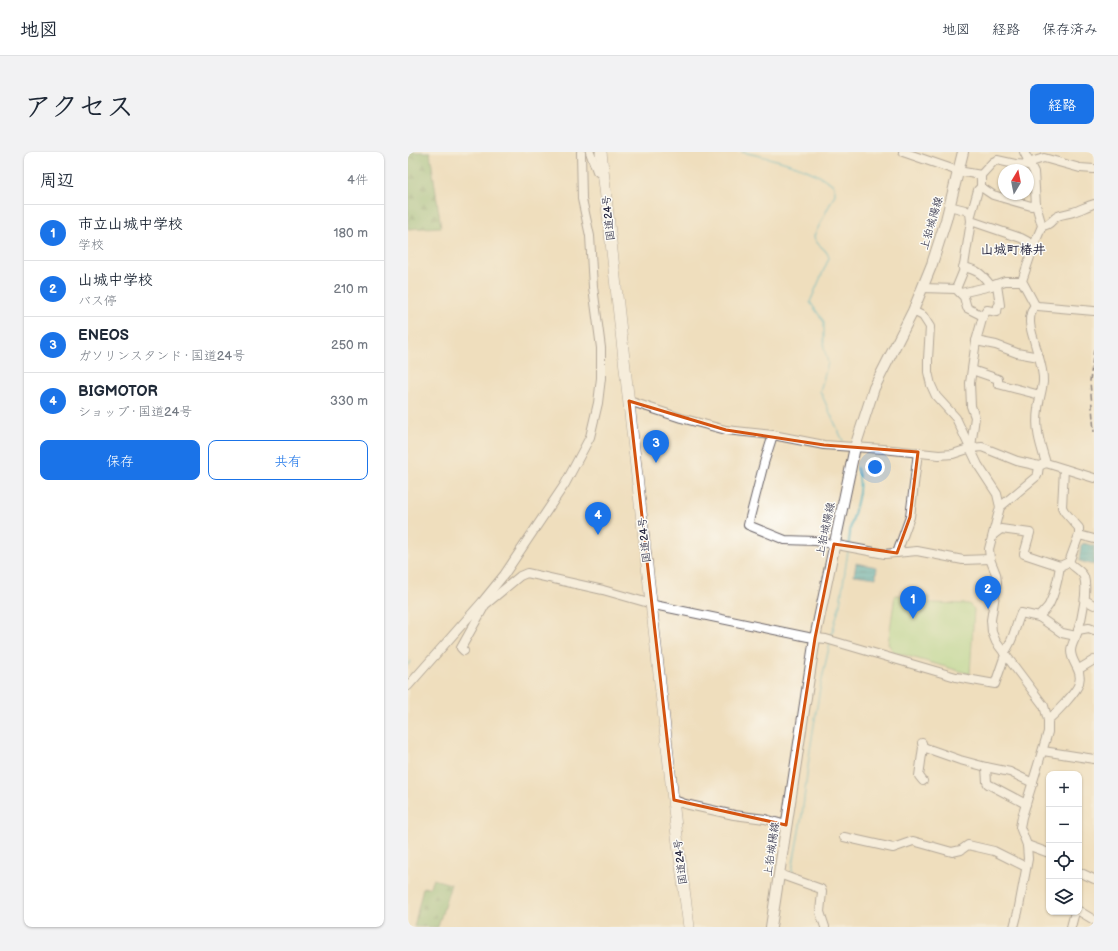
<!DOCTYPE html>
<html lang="ja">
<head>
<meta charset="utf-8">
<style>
  :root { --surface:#fff; --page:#f2f2f3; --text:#1f2937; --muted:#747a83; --line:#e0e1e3; --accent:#1a73e8 }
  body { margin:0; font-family:"Balsamiq Sans","Klee One",sans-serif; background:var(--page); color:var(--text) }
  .controls { position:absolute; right:12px; bottom:12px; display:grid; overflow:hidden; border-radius:8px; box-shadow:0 1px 3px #0004 }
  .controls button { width:36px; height:36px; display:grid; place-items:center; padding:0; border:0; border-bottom:1px solid var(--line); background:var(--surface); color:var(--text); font:20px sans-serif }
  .compass { position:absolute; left:590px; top:12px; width:36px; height:36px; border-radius:50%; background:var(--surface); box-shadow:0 1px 3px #0004; rotate:10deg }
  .you { position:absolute; left:467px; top:315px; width:14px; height:14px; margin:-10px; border:3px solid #fff; border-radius:50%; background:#1a73e8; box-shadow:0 0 0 6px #1a73e833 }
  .badge { display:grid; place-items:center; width:26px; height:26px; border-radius:50%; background:var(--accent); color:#fff; font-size:13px; font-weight:700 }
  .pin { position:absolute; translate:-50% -33px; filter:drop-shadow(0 1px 2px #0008) }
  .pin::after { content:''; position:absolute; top:21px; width:14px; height:12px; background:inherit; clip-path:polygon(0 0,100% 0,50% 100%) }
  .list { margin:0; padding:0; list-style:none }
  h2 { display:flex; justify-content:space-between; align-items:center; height:52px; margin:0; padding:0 16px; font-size:17px }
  h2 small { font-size:13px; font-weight:400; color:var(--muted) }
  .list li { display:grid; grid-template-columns:26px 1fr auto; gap:12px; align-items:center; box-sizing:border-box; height:56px; padding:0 16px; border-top:1px solid var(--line) }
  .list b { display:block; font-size:15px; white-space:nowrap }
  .list p { margin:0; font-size:13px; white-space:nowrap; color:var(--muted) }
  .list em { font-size:13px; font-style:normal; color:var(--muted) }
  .actions { display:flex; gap:8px; padding:12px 16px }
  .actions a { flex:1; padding:9px 0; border:1px solid var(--accent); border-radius:8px; text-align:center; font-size:14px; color:var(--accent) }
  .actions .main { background:var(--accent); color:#fff }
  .icon { flex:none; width:22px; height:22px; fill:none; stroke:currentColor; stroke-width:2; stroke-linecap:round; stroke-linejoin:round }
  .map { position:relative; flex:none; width:686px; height:775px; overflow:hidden; border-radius:8px }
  header { display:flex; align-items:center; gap:24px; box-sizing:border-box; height:56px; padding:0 20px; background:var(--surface); border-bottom:1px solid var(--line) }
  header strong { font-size:19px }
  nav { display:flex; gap:22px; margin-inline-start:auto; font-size:14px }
  .intro { display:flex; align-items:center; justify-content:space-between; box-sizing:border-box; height:96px; padding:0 24px }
  h1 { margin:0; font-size:28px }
  .button { padding:10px 18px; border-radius:8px; background:var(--accent); color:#fff; font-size:14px; font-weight:700 }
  main { display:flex; gap:24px; padding:0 24px }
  aside { flex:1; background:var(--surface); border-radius:8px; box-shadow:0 1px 3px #0004 }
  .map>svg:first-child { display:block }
  .forest { fill:url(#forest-firs); stroke:#536e5a }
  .garden { fill:#a5db8c; stroke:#647e64 }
  .water { fill:url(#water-rules); stroke:#31687c }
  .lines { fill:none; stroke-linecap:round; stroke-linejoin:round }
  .stream { stroke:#40aebe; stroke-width:1.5 }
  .minor-casing { stroke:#6a6468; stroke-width:10 }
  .major-casing { stroke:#6a6468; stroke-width:12 }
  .highway-casing { stroke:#6a6468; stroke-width:12 }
  .minor { stroke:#fff; stroke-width:8 }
  .major { stroke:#fff; stroke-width:10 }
  .highway { stroke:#fff; stroke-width:11 }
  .rail { stroke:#22223b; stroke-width:1.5; stroke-dasharray:6 3; stroke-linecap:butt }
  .marked { fill:none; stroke:#d45411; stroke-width:3; stroke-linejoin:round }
  .labels { text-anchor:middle; stroke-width:3; stroke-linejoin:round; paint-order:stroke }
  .street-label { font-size:11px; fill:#22223b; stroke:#fdfcf7 }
  .quarter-label { font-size:13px; font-weight:bold; fill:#22223b; stroke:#fdfcf7 }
</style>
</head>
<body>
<header>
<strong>地図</strong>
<nav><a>地図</a><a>経路</a><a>保存済み</a></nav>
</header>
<div class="intro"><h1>アクセス</h1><a class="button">経路</a></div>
<main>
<aside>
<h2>周辺<small>4件</small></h2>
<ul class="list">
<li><span class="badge">1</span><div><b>市立山城中学校</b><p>学校</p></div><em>180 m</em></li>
<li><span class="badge">2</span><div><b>山城中学校</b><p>バス停</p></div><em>210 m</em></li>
<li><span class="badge">3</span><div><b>ENEOS</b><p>ガソリンスタンド · 国道24号</p></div><em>250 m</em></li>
<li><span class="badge">4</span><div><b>BIGMOTOR</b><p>ショップ · 国道24号</p></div><em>330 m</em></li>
</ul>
<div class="actions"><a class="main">保存</a><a>共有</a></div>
</aside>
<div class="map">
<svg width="686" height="775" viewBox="0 0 686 775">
  <defs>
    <pattern id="forest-firs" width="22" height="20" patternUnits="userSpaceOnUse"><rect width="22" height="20" fill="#84bb78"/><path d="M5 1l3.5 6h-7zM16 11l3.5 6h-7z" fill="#6c9864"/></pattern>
    <pattern id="water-rules" width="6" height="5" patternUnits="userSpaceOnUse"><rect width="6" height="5" fill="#40aebe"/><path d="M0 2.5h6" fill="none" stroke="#358d9c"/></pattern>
  </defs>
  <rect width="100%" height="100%" fill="#fdfcf7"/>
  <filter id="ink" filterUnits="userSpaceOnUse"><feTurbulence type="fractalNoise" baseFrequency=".025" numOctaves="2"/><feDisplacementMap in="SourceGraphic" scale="8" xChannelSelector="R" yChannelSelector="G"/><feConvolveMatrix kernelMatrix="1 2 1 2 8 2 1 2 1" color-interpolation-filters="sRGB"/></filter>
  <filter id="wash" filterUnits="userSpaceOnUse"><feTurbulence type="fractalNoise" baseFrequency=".012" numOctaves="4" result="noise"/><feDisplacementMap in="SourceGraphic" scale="16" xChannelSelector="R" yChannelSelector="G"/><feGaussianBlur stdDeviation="0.9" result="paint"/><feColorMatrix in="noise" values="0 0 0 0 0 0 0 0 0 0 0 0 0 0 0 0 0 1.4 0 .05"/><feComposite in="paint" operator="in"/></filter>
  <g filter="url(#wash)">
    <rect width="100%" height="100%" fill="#efdebd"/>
    <g class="forest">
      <path d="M0,0H22L33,75L0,77Z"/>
      <path d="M25,727L43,732L30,775H6L15,735L21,736Z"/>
    </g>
    <path class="garden" d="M487,443L521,445V451L561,452L566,457L562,522L486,500L480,492Z"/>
    <g class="water">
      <path d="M676,391L686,394V413L671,409L673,393Z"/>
      <path d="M448,411L469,415L468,426L446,423Z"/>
    </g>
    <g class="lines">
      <g class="stream">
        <path d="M334,0C362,6 390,12 415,26C418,28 423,30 425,33C427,36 427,39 427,42L406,84C407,94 420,96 421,106L402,150L416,170V196L420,211L412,239L435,289"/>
        <path d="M441,393C441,387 442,380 443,374C447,355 456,336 449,316"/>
        <path d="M423,485L432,452L440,399"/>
        <path d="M0,513L2,509"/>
        <path d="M386,723L384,718L394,663L402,598L412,536L422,491"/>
        <path d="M405,730C410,731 416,731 417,738"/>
      </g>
    </g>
  </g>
  <g filter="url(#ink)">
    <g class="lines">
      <g class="minor-casing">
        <g id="minor">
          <path d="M182,0L189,19L196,25"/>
          <path d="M495,0L550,19L573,23V35L585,43L623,54L628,53"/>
          <path d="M616,0L626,20L628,53L634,74L626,93L614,129L627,153L630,154L686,159"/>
          <path d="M573,23L585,10L589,8L607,12L622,13L623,10L636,6L672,16L686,17"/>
          <path d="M541,54L557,58L562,61L563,69L613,86L626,93"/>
          <path d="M563,63L570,38L573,35"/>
          <path d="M634,74C644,73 643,67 650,64C654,62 660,62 665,60C672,58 679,54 686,52"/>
          <path d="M555,115C570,118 574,122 583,134"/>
          <path d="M514,136L548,137L556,145L559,156L575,164L568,189L562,231L563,254L567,265L563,295"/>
          <path d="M548,137L555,120L563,69"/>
          <path d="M553,141L583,134L597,129H614"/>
          <path d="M627,153C619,164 622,176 626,188C629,201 636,216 635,230C634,239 631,248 630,257C627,277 632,292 638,311"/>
          <path d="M505,159L515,164L522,175L520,207V220L523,233L528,244L548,266L570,313L589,342L592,355L581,397L582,407L588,422L589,430L583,468L584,480L588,490L636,554L640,568V580L614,665L612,675L619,693L620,707L610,760L606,775"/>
          <path d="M575,164L579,158L589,160L590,154L592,153L589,133"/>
          <path d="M568,189L588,193L609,201L631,205"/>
          <path d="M564,218L590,227V232L632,243"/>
          <path d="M221,249L273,266L318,278L365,283L416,293L475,297L531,303L545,302L563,296L574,295L609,309L631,314L638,311L686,326"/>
          <path d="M365,283L356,311L340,373L377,388L408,389L477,402L509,399L555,408L582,407"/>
          <path d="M592,355L629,324L630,321L631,314"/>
          <path d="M585,383L593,377L622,381L616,402L652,414"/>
          <path d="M671,383L686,387"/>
          <path d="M489,401L502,365L510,300"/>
          <path d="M677,448L686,453"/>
          <path d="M631,465C634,460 638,458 641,453C647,441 650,428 652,414L661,410L671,383V376L656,359L654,355L656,317"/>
          <path d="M670,478L681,476L686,478"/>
          <path d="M56,499L53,496L77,453L112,424L119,421L195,438L251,454L400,485L418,487L548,525L587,532L597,503"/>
          <path d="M596,501C606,489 607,474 613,461L631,465L654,481L668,484"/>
          <path d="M671,517L686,508"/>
          <path d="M0,534L74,450L96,423L157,332L182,285L190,251L193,226V196L185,135L182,84L174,47L173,0"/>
          <path d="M640,568C648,561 669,540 671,531C675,518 663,511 663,499C663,492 668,486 670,479C674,466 680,438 676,425C674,419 665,415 661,410"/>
          <path d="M514,591L515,595L511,624L515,629"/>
          <path d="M515,595L552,608L578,615L602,620L625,631"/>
          <path d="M635,599L686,607"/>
          <path d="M578,615L579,630L580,632L618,652"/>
          <path d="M266,648L277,652L326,663L357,667L378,673"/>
          <path d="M436,685L485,696L505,689L544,700L553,698L560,693L586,699L618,715"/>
          <path d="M619,693L641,701"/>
          <path d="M671,720L686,727"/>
          <path d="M371,722L413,737L414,740L412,760L417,775"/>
          <path d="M671,759L686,768"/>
          <path d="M663,775L667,760"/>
        </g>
      </g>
      <g class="major-casing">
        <path id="major" d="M363,775L407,486L447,295L466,236L505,159L524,112L538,68L555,0"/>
      </g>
      <g class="highway-casing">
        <path id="highway" d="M193,0L269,684L281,775"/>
      </g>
      <use href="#minor" class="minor"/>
      <use href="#major" class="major"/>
      <use href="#highway" class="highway"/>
      <path class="rail" d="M686,197L682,229L686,280"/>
    </g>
  </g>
  <path d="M0 0H686V775H0ZM221,249L318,278L416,293L510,300L502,365L489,401L426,392L407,486L378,673L266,648Z" fill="#efdebd" fill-opacity=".55" fill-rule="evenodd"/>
  <path class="marked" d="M221,249L318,278L416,293L510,300L502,365L489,401L426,392L407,486L378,673L266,648Z"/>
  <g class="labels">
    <g class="street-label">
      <text transform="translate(200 66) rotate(-96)" y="4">国道24号</text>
      <text transform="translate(523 71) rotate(-74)" y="4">上狛城陽線</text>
      <text transform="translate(417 377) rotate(-78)" y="4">上狛城陽線</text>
      <text transform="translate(236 388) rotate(-96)" y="4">国道24号</text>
      <text transform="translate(363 697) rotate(-82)" y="4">上狛城陽線</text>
      <text transform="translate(272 710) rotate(-97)" y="4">国道24号</text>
    </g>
    <g class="quarter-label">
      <text x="605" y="102">山城町椿井</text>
    </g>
  </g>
</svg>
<div class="controls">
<button>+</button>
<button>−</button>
<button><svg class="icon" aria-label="locate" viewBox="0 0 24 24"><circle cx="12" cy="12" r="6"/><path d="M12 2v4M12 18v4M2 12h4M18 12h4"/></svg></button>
<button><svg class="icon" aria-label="layers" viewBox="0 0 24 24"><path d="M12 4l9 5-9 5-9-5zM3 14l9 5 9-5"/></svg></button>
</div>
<svg class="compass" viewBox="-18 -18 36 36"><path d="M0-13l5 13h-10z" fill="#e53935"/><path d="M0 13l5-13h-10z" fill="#747a83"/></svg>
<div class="you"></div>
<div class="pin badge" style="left:505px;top:467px">1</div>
<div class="pin badge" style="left:580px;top:457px">2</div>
<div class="pin badge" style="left:248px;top:311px">3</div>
<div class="pin badge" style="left:190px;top:383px">4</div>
</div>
</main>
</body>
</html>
